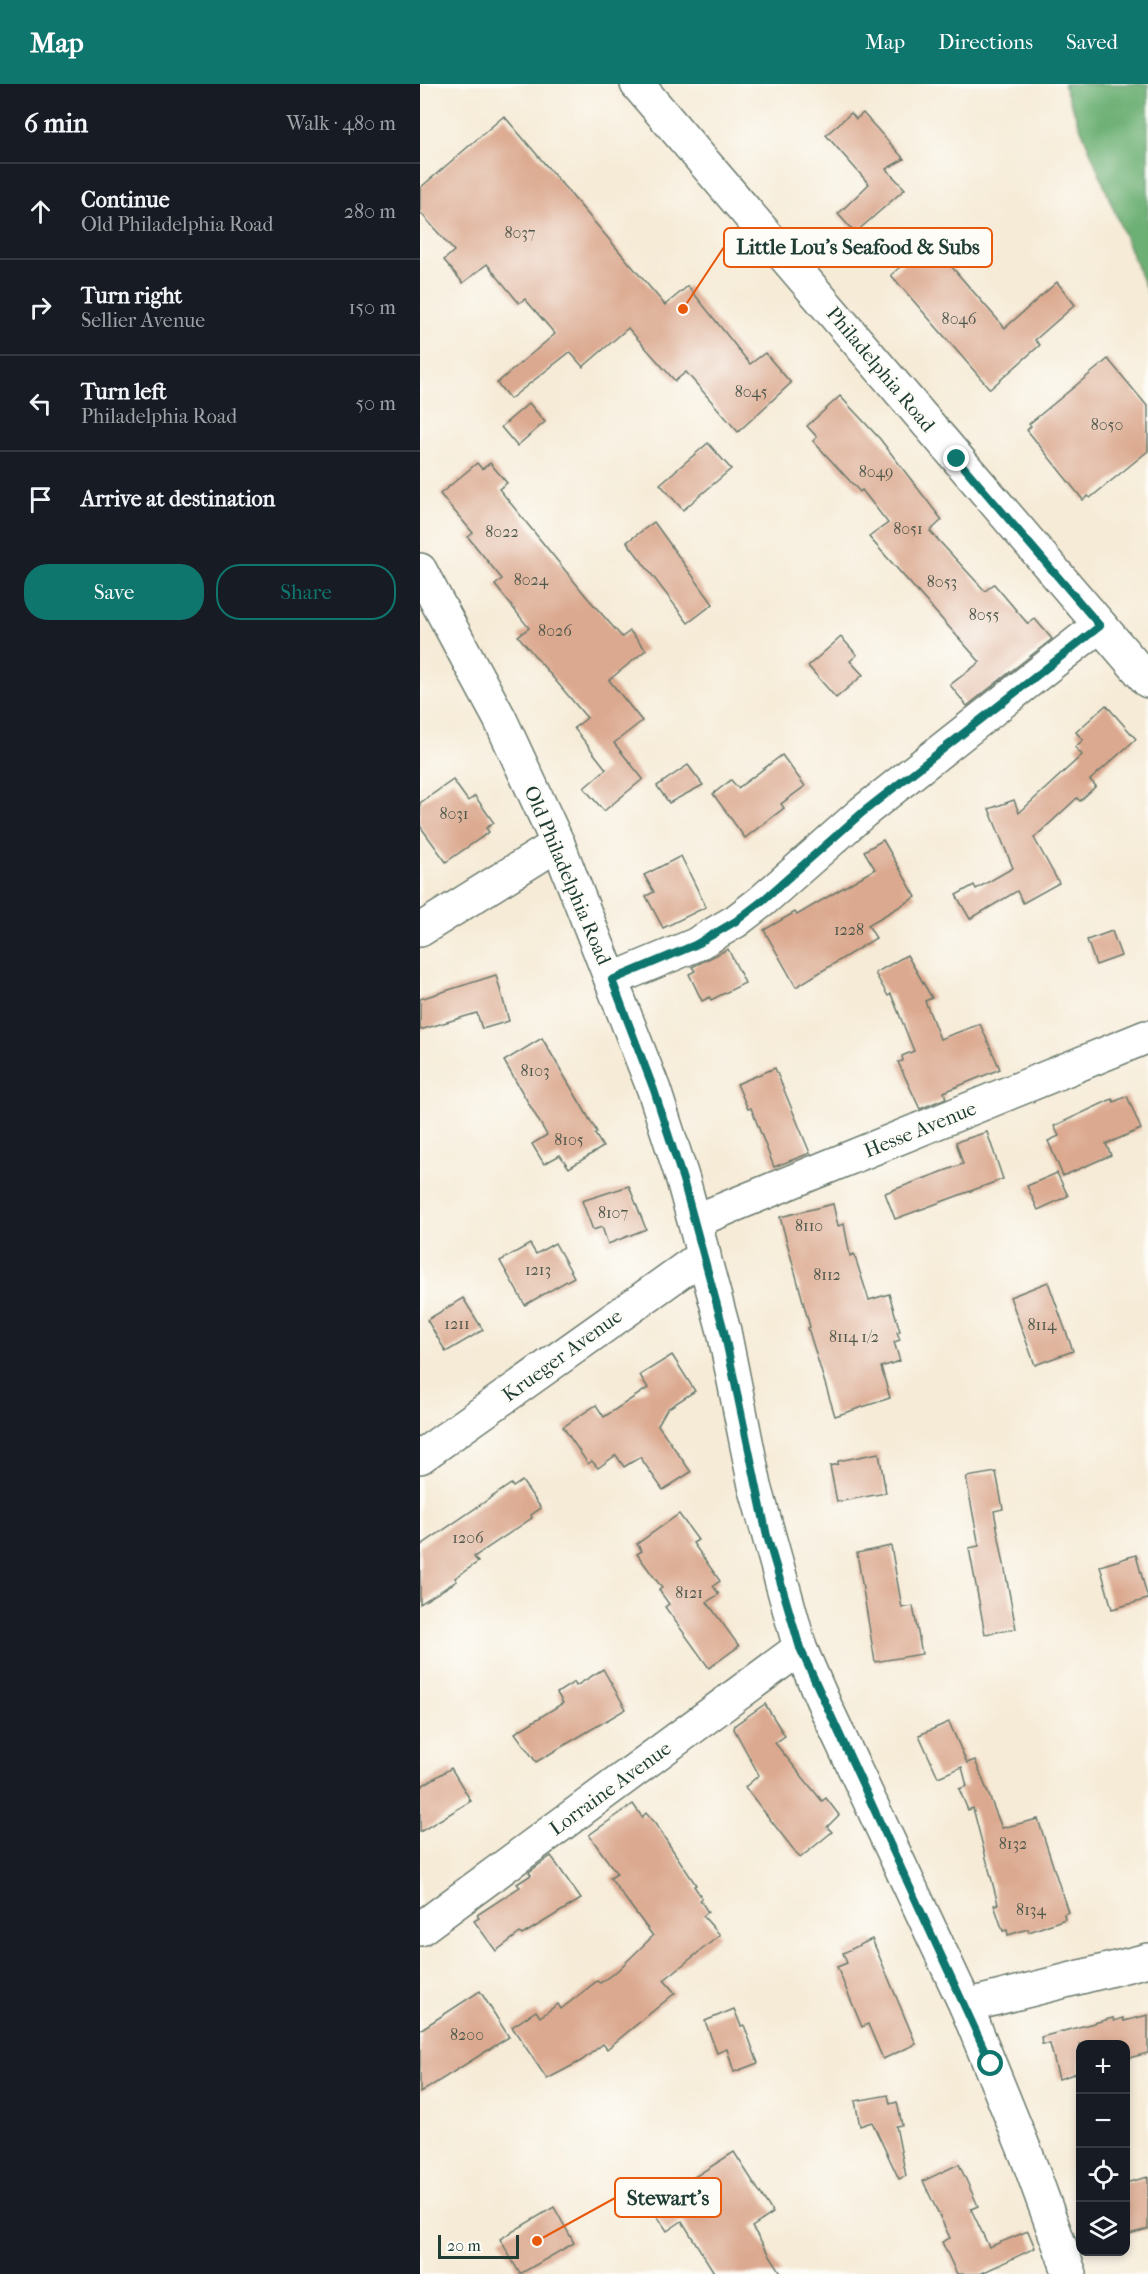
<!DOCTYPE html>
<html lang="en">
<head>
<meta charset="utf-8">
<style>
  :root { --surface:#171b24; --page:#242831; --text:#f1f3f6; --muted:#9ea1a6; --line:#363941; --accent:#0f766e }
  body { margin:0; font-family:"IM FELL French Canon",serif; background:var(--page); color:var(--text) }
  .controls { position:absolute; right:18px; bottom:18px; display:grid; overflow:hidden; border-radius:12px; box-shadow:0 3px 9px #0003 }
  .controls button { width:54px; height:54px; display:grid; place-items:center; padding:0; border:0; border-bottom:2px solid var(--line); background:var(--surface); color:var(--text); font:30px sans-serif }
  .scale { position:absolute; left:18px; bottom:15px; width:81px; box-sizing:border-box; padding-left:6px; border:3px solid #1f3d34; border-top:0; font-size:16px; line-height:21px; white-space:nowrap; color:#1f3d34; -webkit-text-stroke:4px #fdfcf7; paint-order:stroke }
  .stop { position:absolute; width:18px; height:18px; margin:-14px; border:4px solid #0f766e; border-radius:50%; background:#fff }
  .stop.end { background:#0f766e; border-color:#fff; box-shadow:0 2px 6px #0008 }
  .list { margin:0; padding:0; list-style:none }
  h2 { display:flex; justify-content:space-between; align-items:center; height:78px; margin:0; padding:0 24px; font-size:26px }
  h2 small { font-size:20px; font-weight:400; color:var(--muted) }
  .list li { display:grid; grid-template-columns:39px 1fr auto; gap:18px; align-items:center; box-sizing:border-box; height:96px; padding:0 24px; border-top:2px solid var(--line) }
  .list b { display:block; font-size:22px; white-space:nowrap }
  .list p { margin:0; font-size:20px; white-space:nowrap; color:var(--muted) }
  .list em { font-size:20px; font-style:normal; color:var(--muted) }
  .actions { display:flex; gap:12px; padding:18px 24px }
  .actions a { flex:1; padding:14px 0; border:2px solid var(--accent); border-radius:24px; text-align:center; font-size:21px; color:var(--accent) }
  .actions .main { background:var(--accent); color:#fff }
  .icon { flex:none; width:33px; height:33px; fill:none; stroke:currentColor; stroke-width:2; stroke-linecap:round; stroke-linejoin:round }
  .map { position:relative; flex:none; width:728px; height:2190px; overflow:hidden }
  header { display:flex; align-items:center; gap:36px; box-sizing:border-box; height:84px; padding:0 30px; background:var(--accent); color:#fff }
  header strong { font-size:28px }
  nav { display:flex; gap:33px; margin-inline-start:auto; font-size:21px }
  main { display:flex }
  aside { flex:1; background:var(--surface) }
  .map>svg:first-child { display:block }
  .forest { fill:#6db074; stroke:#467654; stroke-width:1.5 }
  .building { fill:#dba98f }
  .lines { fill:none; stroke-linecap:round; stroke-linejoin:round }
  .minor-casing { stroke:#6a7a6d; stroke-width:36 }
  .major-casing { stroke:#6a7a6d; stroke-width:36 }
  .minor { stroke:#fff; stroke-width:33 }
  .major { stroke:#fff; stroke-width:33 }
  .route { stroke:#0f766e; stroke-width:8 }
  .labels { text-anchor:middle; stroke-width:5; stroke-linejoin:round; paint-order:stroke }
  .number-label { font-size:16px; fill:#4e584b }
  .street-label { font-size:20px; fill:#1f3d34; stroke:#fdfcf7 }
  .leader { fill:none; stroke:#e8590c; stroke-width:2 }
  .callout-dot { fill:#e8590c; stroke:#fdfcf7; stroke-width:2 }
  .callout { fill:#fdfcf7; stroke:#e8590c; stroke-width:2 }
  .callout-label { font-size:21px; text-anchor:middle; font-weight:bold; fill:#1f3d34 }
</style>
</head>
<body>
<header>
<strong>Map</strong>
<nav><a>Map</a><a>Directions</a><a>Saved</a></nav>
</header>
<main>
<aside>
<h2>6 min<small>Walk · 480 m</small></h2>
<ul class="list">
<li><svg class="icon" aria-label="ahead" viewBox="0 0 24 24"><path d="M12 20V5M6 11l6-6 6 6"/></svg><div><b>Continue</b><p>Old Philadelphia Road</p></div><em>280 m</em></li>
<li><svg class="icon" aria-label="right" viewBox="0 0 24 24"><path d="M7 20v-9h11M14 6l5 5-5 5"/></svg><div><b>Turn right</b><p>Sellier Avenue</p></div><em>150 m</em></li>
<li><svg class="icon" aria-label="left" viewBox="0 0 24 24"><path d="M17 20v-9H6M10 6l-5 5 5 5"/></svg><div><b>Turn left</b><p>Philadelphia Road</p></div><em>50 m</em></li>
<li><svg class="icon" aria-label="arrive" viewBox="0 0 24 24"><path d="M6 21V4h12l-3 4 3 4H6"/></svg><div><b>Arrive at destination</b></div></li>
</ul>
<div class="actions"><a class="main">Save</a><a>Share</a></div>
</aside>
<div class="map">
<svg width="728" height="2190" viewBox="0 0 728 2190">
  <rect width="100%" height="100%" fill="#fdfcf7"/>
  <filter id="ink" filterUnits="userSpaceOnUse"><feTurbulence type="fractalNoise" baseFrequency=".0167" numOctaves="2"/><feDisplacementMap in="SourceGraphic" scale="12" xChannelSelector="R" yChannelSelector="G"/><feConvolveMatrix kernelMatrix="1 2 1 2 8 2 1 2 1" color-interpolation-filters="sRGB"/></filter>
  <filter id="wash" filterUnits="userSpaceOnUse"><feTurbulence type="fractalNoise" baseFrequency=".008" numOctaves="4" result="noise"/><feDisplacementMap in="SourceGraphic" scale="24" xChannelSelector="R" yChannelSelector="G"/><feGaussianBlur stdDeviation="1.35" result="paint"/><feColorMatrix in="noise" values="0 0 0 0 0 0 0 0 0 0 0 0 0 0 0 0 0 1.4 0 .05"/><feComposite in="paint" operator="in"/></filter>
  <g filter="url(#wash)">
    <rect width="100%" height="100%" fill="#f6ebd7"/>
    <path class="forest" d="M643,0H728V210Z"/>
    <g id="blocks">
      <g class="building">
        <path d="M431,29L436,35L443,29L484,75L466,85L485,105L435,149L418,130L449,100L406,51Z"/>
        <path d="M84,32L245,221L268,202L330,280L345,269L371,299L318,348L266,288L255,297L208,244L163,283L150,268L90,315L77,299L135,250L105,215L99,219L67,180L43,199L24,176L34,167L0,128V104Z"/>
        <path d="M513,154L535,179L531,182L585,244L637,198L655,221L615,256L620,261L570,305L471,191Z"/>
        <path d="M688,275L728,323V367L670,414L668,412L663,416L607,346L611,342L609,340Z"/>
        <path d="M420,312L460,355L522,436L510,447L565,507L574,500L608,540L615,535L632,555L547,622L530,601L560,578L449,453L468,439L442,406L440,408L393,357L397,353L387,342Z"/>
        <path d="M109,319L125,338L97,362L81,343Z"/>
        <path d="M288,359L311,385L263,426L240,400Z"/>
        <path d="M57,379L62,385L70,379L87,399L79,405L166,512L202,553L210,547L226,566L189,596L222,637L194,659L223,695L184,727L164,704L186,685L154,644L167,634L98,552L109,544L75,501L82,495L48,453L53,449L20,410Z"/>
        <path d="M234,438L293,520L268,539L207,458Z"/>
        <path d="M421,553L437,571L430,577L443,591L416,614L388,582Z"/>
        <path d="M686,621L716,655L670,696L676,702L660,717L657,714L614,754L639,799L603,819L597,807L550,835L536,811L554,801L556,805L593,784L569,725L594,716L599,729L662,671L655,663L663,656L656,648Z"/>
        <path d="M362,671L385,702L361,720L364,724L325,754L293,710L311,696L318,704Z"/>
        <path d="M268,681L283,701L249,719L237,702Z"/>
        <path d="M33,696L48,717L55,712L74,739L66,744L69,748L26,778L0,742V719Z"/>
        <path d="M463,756L496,813L448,841L456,854L376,903L344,846L375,828L377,831L455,785L444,767Z"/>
        <path d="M261,772L286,823L243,844L226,812L234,808L224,791Z"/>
        <path d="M692,847L701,872L676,881L667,856Z"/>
        <path d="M308,865L325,899L291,916L290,913L282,917L269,890L275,887L272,883Z"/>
        <path d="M487,871L512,914L505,917L520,955L560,940L580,985L524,1008L526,1014L500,1025L478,978L483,977L482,972L494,967L471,910L468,912L455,889Z"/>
        <path d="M76,891L89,937L62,945L57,929L0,946V915Z"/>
        <path d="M122,954L177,1048L175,1050L183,1063L149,1084L140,1071L124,1080L112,1060L127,1051L84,977Z"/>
        <path d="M355,984L390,1069L354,1083L331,1024L328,1025L317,1000Z"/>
        <path d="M707,1012L721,1045L686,1060L691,1071L643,1092L628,1057L639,1052L634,1042L692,1015L694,1018Z"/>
        <path d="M567,1048L583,1095L475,1135L465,1109L543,1080L536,1058Z"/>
        <path d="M637,1089L648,1112L618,1126L607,1102Z"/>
        <path d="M209,1102L226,1145L188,1160L182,1143L173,1146L162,1117Z"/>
        <path d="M413,1120L418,1142L424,1140L430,1172L434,1170L449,1216L469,1210L480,1247L477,1248L480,1256L474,1258L480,1277L461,1283L470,1314L415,1332L388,1244L390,1243L360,1133Z"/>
        <path d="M135,1159L154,1193L105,1221L80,1177L110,1160L116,1170Z"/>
        <path d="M628,1198L653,1267L615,1281L590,1213Z"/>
        <path d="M43,1214L63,1246L26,1268L7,1236Z"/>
        <path d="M252,1271L275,1307L247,1325L238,1341L271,1388L243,1406L220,1373L204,1383L196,1371L178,1384L172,1377L168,1380L143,1343L176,1321L184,1333L228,1304L220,1291Z"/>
        <path d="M459,1369L466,1409L417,1418L410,1382L418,1380V1377Z"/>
        <path d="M576,1388L583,1425L574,1427L596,1545L565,1550L549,1464L559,1462L546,1393Z"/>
        <path d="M102,1397L121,1424L111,1431L112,1434L54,1473L58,1478L35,1494L37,1497L0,1520V1462L91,1400L93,1403Z"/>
        <path d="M259,1430L278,1456L273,1459L300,1497L293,1502L299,1510L287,1518L319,1562L289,1584L245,1523L249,1520L239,1506L242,1504L217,1470L222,1467L217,1460Z"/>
        <path d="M471,1462L482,1524L493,1522L502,1570L455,1578L437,1469Z"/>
        <path d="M716,1471L728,1515L692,1525L680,1482Z"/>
        <path d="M183,1585L206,1625L116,1678L95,1649L143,1619L137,1609L154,1598L156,1602Z"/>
        <path d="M345,1620L365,1652L355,1659L402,1717L406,1714L419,1731L407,1743L412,1748L380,1774L325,1703L339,1691L314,1645L315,1641Z"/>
        <path d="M529,1638L547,1679L555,1676L582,1744L618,1735L648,1828L644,1830L645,1835L609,1848L608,1845L588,1851L587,1846L583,1847L574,1821L578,1820L553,1724L548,1726L539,1705L547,1702L542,1683L518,1693L499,1651Z"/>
        <path d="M31,1684L51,1717L0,1748V1703Z"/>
        <path d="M213,1720L222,1733L226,1729L236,1741L276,1801L274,1802L282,1814L280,1816L288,1828L283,1832L300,1851L244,1896L255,1909L187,1965L183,1960L161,1977L127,1995L92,1943L116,1927L120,1933L138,1920L141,1925L177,1897L180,1899L198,1886L233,1852L190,1794L197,1790L169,1751Z"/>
        <path d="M131,1772L161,1815L102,1851L100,1849L76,1867L54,1837L59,1834L57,1831L100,1803L97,1800L111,1791L109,1788Z"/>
        <path d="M452,1855L496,1960L463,1975L448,1940L442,1943L417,1883L427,1879L423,1869Z"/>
        <path d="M60,1907L89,1953L0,2009V1946Z"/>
        <path d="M314,1925L321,1942L324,1941L338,1979L314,1988L307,1965L297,1969L285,1937Z"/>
        <path d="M728,1931V1969L705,1975V1960H660V1988L639,1995L630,1960H622L621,1953L693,1934L694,1937L703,1934L704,1937Z"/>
        <path d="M468,2011L470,2020L477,2018L482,2041L476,2042L486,2092L479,2095L452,2038L440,2042L435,2017Z"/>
        <path d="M314,2068L353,2129L332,2143L362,2190H295L262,2137L247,2147L230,2121Z"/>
        <path d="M539,2080L558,2122L551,2125L569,2163L608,2147L615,2164L560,2190H537L522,2158L530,2154L503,2097Z"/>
        <path d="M728,2093V2145L705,2151V2099Z"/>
        <path d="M134,2123L154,2159L100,2190L80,2155Z"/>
      </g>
    </g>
  </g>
  <g filter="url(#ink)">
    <use href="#blocks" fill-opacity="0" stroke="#6a7a6d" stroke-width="1.5"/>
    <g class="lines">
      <g class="minor-casing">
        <g id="minor">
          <path d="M0,486L80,635L138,760L234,1006L263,1096L304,1247L335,1402L380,1564L406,1624L546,1922L607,2072L650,2190"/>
          <path d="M0,846L138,760"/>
          <path d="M191,896L275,861L316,837L342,817L443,728L680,541"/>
          <path d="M275,1137L726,953"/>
          <path d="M0,1373L284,1171"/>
          <path d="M0,1845L380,1564"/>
          <path d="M546,1922L728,1876"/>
        </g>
      </g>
      <g class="major-casing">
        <path id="major" d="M217,0L728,597"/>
      </g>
      <use href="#minor" class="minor"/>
      <use href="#major" class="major"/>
    </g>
  </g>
  <g class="lines" filter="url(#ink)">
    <path class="route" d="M537,375L680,542L443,728L342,817L316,837L275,861L192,896L234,1006L263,1096L304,1247L347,1452L380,1564L571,1980"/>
  </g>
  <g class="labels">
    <g class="number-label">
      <text x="100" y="154">8037</text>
      <text x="539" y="240">8046</text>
      <text x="331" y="313">8045</text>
      <text x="687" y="346">8050</text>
      <text x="456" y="393">8049</text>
      <text x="488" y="450">8051</text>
      <text x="82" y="453">8022</text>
      <text x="111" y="501">8024</text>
      <text x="522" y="503">8053</text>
      <text x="564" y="536">8055</text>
      <text x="135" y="552">8026</text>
      <text x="34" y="735">8031</text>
      <text x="429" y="851">1228</text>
      <text x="115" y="992">8103</text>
      <text x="149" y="1061">8105</text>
      <text x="193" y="1134">8107</text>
      <text x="389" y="1147">8110</text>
      <text x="118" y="1191">1213</text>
      <text x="407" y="1196">8112</text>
      <text x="37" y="1245">1211</text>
      <text x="622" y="1246">8114</text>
      <text x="434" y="1258">8114 1/2</text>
      <text x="48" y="1459">1206</text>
      <text x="269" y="1514">8121</text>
      <text x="593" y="1765">8132</text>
      <text x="611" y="1831">8134</text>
      <text x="47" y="1956">8200</text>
    </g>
    <g class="street-label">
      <text transform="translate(461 285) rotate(50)" y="7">Philadelphia Road</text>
      <text transform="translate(148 791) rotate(67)" y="7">Old Philadelphia Road</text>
      <text transform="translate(500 1045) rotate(-22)" y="7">Hesse Avenue</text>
      <text transform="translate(142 1271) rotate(-36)" y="7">Krueger Avenue</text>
      <text transform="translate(190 1704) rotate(-36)" y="7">Lorraine Avenue</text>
    </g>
  </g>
  <path class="leader" d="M263 225L304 163M117 2157L195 2114"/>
  <g class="callout-dot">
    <circle cx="263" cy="225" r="6"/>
    <circle cx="117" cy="2157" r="6"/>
  </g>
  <g class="callout">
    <rect x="304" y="144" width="268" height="39" rx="6"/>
    <rect x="195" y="2094" width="106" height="39" rx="6"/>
  </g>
  <g class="callout-label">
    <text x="438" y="170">Little Lou’s Seafood &amp; Subs</text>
    <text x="248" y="2121">Stewart's</text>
  </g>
</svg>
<div class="controls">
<button>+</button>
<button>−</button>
<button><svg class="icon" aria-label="locate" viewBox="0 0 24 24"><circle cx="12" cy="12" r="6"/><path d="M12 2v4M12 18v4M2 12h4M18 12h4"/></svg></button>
<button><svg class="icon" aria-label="layers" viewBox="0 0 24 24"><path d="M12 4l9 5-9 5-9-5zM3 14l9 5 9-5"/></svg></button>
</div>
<div class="scale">20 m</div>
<div class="stop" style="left:571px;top:1980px"></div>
<div class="stop end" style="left:537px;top:375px"></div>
</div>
</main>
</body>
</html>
